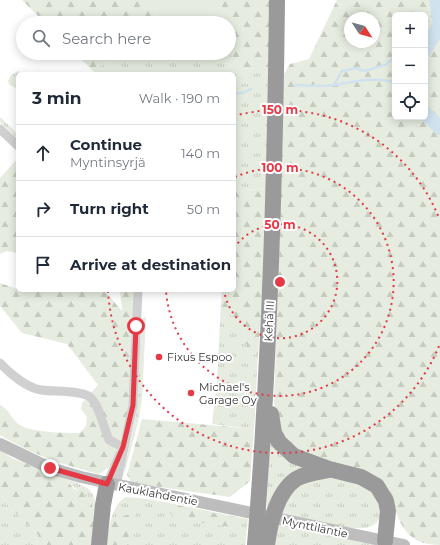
<!DOCTYPE html>
<html lang="en">
<head>
<meta charset="utf-8">
<style>
  :root { --surface:#fff; --page:#f6f6f7; --text:#1f2937; --muted:#747a83; --line:#e0e1e3 }
  body { margin:0; font-family:Montserrat,sans-serif; background:var(--page); color:var(--text) }
  .controls { position:absolute; right:12px; top:12px; display:grid; overflow:hidden; border-radius:6px; box-shadow:0 2px 10px #0003 }
  .controls button { width:36px; height:36px; display:grid; place-items:center; padding:0; border:0; border-bottom:1px solid var(--line); background:var(--surface); color:var(--text); font:20px sans-serif }
  .compass { position:absolute; left:344px; top:12px; width:36px; height:36px; border-radius:50%; background:var(--surface); box-shadow:0 2px 10px #0003; rotate:126deg }
  .stop { position:absolute; width:12px; height:12px; margin:-9px; border:3px solid #e63946; border-radius:50%; background:#fff }
  .stop.end { background:#e63946; border-color:#fff; box-shadow:0 1px 4px #0008 }
  .list { margin:0; padding:0; list-style:none }
  h2 { display:flex; justify-content:space-between; align-items:center; height:52px; margin:0; padding:0 16px; font-size:17px }
  h2 small { font-size:13px; font-weight:400; color:var(--muted) }
  .list li { display:grid; grid-template-columns:26px 1fr auto; gap:12px; align-items:center; box-sizing:border-box; height:56px; padding:0 16px; border-top:1px solid var(--line) }
  .list b { display:block; font-size:15px; white-space:nowrap }
  .list p { margin:0; font-size:13px; white-space:nowrap; color:var(--muted) }
  .list em { font-size:13px; font-style:normal; color:var(--muted) }
  .icon { flex:none; width:22px; height:22px; fill:none; stroke:currentColor; stroke-width:2; stroke-linecap:round; stroke-linejoin:round }
  .map { position:relative; flex:none; width:440px; height:545px; overflow:hidden }
  .search { position:absolute; background:var(--surface); box-shadow:0 2px 10px #0003; left:16px; top:16px; width:220px; height:44px; display:flex; align-items:center; gap:10px; box-sizing:border-box; padding:0 14px; border-radius:22px; color:var(--muted); font-size:15px }
  .panel { position:absolute; background:var(--surface); box-shadow:0 2px 10px #0003; left:16px; top:72px; width:220px; height:220px; border-radius:6px }
  .map>svg:first-child { display:block }
  .grass { fill:url(#grass-tufts) }
  .forest { fill:url(#forest-firs); fill-rule:evenodd }
  .pitch { fill:#e6ecdf }
  .lines { fill:none; stroke-linecap:round; stroke-linejoin:round }
  .stream { stroke:#cfe2ee; stroke-width:2.5 }
  .river { stroke:#cfe2ee; stroke-width:14 }
  .street { stroke:#d0d0d0; stroke-width:9 }
  .secondary { stroke:#bdbdbd; stroke-width:12 }
  .highway { stroke:#9a9a9a; stroke-width:16 }
  .route { stroke:#e63946; stroke-width:5 }
  .ring { fill:none; stroke:#e63946; stroke-width:2; stroke-dasharray:2 4 }
  .poi-dot { fill:#e63946; stroke:#fff; stroke-width:1.5 }
  .labels { text-anchor:middle; stroke-width:4; stroke-linejoin:round; paint-order:stroke }
  .street-label { font-size:11px; fill:#333; stroke:#fff }
  .poi-label { font-size:11px; fill:#333; stroke:#fff; text-anchor:start }
  .centre { fill:#e63946; stroke:#fff; stroke-width:2 }
  .ring-label { font-size:12px; text-anchor:middle; font-weight:bold; fill:#e63946; stroke:#fff; stroke-width:4; stroke-linejoin:round; paint-order:stroke }
</style>
</head>
<body>
<div class="map">
<svg width="440" height="545" viewBox="0 0 440 545">
  <defs>
    <pattern id="grass-tufts" width="24" height="20" patternUnits="userSpaceOnUse"><rect width="24" height="20" fill="#e6ecdf"/><path d="M3 7l-1-3M5 7V3M7 7l1-3M15 17l-1-3M17 17v-4M19 17l1-3" fill="none" stroke="#c6cbc0"/></pattern>
    <pattern id="forest-firs" width="22" height="20" patternUnits="userSpaceOnUse"><rect width="22" height="20" fill="#e6ecdf"/><path d="M5 1l3.5 6h-7zM16 11l3.5 6h-7z" fill="#c6cbc0"/></pattern>
  </defs>
  <rect width="100%" height="100%" fill="#fff"/>
  <g class="grass">
    <path d="M141,53H159L166,63L205,53H229L243,69L271,67L269,188L234,191V74H96L91,69Z"/>
    <path d="M18,71L26,74H18V89L10,85L8,81L11,75Z"/>
    <path d="M0,117L18,134V139L0,122Z"/>
    <path d="M221,303L244,331L248,353L258,354L254,429L212,424L217,382Z"/>
    <path d="M146,317L142,399L138,422L125,471L124,470L135,420L138,397L141,319Z"/>
    <path d="M270,434L306,470L266,525Z"/>
    <path d="M311,477C337,477 381,478 381,514C381,519 375,525 370,527C352,533 298,516 279,512L290,491Z"/>
    <path d="M66,479C95,489 97,492 95,522C93,516 94,509 91,504C84,493 74,489 66,479Z"/>
    <path d="M0,492L7,504L39,536L36,545H0Z"/>
    <path d="M126,497L148,499L248,519L245,545H106C109,530 111,504 126,497Z"/>
    <path d="M275,524L377,545H270Z"/>
  </g>
  <g class="forest">
    <path d="M22,0H156L157,23H45Z"/>
    <path d="M221,0H271V67L243,69L229,53V23H223Z"/>
    <path d="M337,0H440V545C409,545 399,527 393,499L288,446L277,426L274,403L280,234L283,76L290,64L309,59ZM395,15H425V117H395ZM350,18H374V42H350Z"/>
    <path d="M75,53H141L91,69Z"/>
    <path d="M18,158V253L7,251L0,254V178Z"/>
    <path d="M269,188L258,354L248,353L244,331L221,304L222,290H234V191Z"/>
    <path d="M0,283L23,291L104,290L122,311L120,290H133L132,380L127,421L116,454L109,467L99,474C63,465 31,454 0,435V405C8,409 11,417 17,423C28,433 66,433 80,433L86,426L87,417L81,409L82,403L98,385L67,344L22,333L0,306Z"/>
    <path d="M142,419L254,429L250,481L230,497L132,483L127,475Z"/>
    <path d="M0,450L12,458L66,479L74,489L81,491L88,497L92,505L95,522L92,545H36L39,536L7,504L0,492Z"/>
    <path d="M164,502L240,519L239,528L174,519Z"/>
    <path d="M136,512L126,545H106L112,520Z"/>
  </g>
  <g class="pitch">
    <path d="M156,0H221L223,23H157Z"/>
    <path d="M159,53H205L166,63Z"/>
  </g>
  <g class="lines">
    <g class="stream">
      <path d="M425,45H428"/>
      <path d="M294,85C308,85 323,87 336,85C359,81 370,77 395,82"/>
      <path d="M334,85L342,71L356,68L364,71L385,65L395,57"/>
      <path d="M234,93H243L251,89"/>
    </g>
    <g class="river">
      <path d="M436,0L440,23"/>
      <path d="M425,50L440,25"/>
      <path d="M425,113L440,128"/>
    </g>
    <g class="street">
      <path d="M0,129L18,146"/>
      <path d="M0,363C9,373 27,388 41,390C54,392 80,390 90,397C99,404 104,429 109,440L123,447"/>
      <path d="M107,484L120,454"/>
      <path d="M116,486L133,405L138,290"/>
    </g>
    <path class="secondary" d="M0,444L50,468L81,477L404,545"/>
    <g class="highway">
      <path d="M271,414L274,433L279,442L294,456L329,469L361,477L377,486L386,501L388,511L385,541"/>
      <path d="M99,545L103,505L107,484"/>
      <path d="M255,545C270,363 275,182 277,0"/>
      <path d="M267,545C270,523 277,492 296,479C306,473 318,472 329,470"/>
    </g>
  </g>
  <g class="lines">
    <path class="route" d="M50,468L107,484L123,447L133,405L136,326"/>
  </g>
  <g class="ring">
    <path d="M234 248A57 57 0 1 1 224 290"/>
    <path d="M235 177A114 114 0 1 1 166 291"/>
    <path d="M439 346A172 172 0 0 1 108 291M234 116A172 172 0 0 1 439 218"/>
  </g>
  <g class="poi-dot">
    <circle cx="159" cy="357" r="4"/>
    <circle cx="191" cy="393" r="4"/>
  </g>
  <g class="labels">
    <g class="street-label">
      <text transform="translate(269 321) rotate(-87)" y="4">Kehä III</text>
      <text transform="translate(158 494) rotate(11)" y="4">Kauklahdentie</text>
      <text transform="translate(315 527) rotate(12)" y="4">Mynttiläntie</text>
    </g>
    <g class="poi-label">
      <text x="167" y="361">Fixus Espoo</text>
      <text x="199" y="391">Michael's<tspan x="199" dy="13">Garage Oy</tspan></text>
    </g>
  </g>
  <circle cx="280" cy="282" r="6" class="centre"/>
  <g class="ring-label">
    <text x="280" y="114">150 m</text>
    <text x="280" y="172">100 m</text>
    <text x="280" y="229">50 m</text>
  </g>
</svg>
<div class="controls">
<button>+</button>
<button>−</button>
<button><svg class="icon" aria-label="locate" viewBox="0 0 24 24"><circle cx="12" cy="12" r="6"/><path d="M12 2v4M12 18v4M2 12h4M18 12h4"/></svg></button>
</div>
<svg class="compass" viewBox="-18 -18 36 36"><path d="M0-13l5 13h-10z" fill="#e53935"/><path d="M0 13l5-13h-10z" fill="#747a83"/></svg>
<div class="stop" style="left:136px;top:326px"></div>
<div class="stop end" style="left:50px;top:468px"></div>
<div class="search"><svg class="icon" aria-label="search" viewBox="0 0 24 24"><circle cx="10" cy="10" r="6"/><path d="M15 15l6 6"/></svg>Search here</div>
<section class="panel">
<h2>3 min<small>Walk · 190 m</small></h2>
<ul class="list">
<li><svg class="icon" aria-label="ahead" viewBox="0 0 24 24"><path d="M12 20V5M6 11l6-6 6 6"/></svg><div><b>Continue</b><p>Myntinsyrjä</p></div><em>140 m</em></li>
<li><svg class="icon" aria-label="right" viewBox="0 0 24 24"><path d="M7 20v-9h11M14 6l5 5-5 5"/></svg><div><b>Turn right</b></div><em>50 m</em></li>
<li><svg class="icon" aria-label="arrive" viewBox="0 0 24 24"><path d="M6 21V4h12l-3 4 3 4H6"/></svg><div><b>Arrive at destination</b></div></li>
</ul>
</section>
</div>
</body>
</html>
